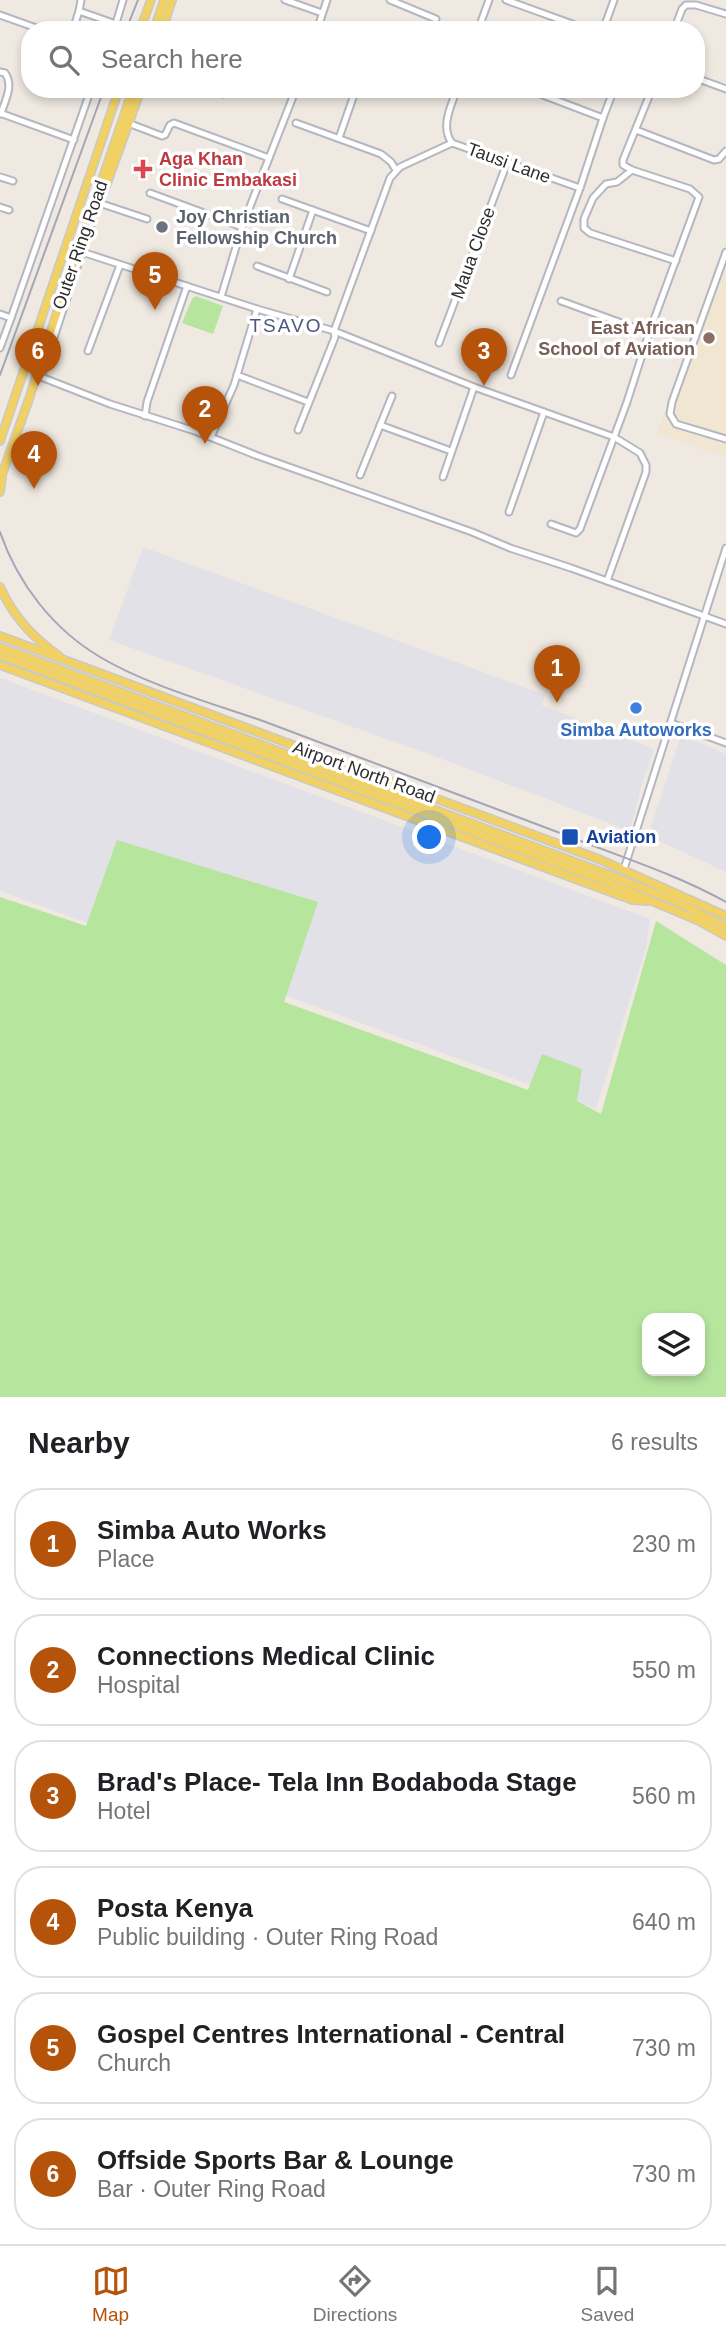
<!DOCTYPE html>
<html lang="en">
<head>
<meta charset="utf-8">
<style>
  :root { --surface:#fff; --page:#f6f6f6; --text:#202124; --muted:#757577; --line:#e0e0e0; --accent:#b45309 }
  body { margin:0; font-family:Helvetica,sans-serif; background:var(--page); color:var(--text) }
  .controls { position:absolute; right:21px; bottom:21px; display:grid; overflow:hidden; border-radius:14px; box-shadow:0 4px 10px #0003 }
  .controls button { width:63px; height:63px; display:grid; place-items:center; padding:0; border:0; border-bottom:2px solid var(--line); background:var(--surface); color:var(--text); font:35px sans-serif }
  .you { position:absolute; left:430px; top:838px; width:24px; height:24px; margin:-18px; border:5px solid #fff; border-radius:50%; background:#1a73e8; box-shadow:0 0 0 10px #1a73e833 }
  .badge { display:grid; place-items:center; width:46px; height:46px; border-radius:50%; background:var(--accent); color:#fff; font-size:23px; font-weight:700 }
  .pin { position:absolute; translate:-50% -58px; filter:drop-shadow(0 2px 4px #0008) }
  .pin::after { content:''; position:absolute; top:37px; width:24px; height:21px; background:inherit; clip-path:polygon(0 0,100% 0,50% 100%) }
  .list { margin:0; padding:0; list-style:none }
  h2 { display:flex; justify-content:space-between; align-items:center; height:91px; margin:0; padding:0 28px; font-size:30px }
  h2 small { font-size:23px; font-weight:400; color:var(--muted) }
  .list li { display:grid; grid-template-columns:46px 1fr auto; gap:21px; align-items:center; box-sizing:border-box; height:112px; margin:0 14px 14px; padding:0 14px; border:2px solid var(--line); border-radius:28px }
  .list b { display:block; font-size:26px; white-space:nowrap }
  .list p { margin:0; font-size:23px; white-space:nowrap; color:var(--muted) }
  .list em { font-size:23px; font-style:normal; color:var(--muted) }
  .icon { flex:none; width:38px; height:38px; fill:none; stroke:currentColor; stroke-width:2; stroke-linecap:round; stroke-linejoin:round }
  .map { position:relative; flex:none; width:726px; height:1397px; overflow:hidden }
  .search { position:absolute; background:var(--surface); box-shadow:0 4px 10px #0003; left:21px; right:21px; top:21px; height:77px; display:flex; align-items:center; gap:18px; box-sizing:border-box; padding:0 24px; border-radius:28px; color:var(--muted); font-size:26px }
  .sheet { height:847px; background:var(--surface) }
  nav { display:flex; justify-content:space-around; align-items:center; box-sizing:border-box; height:98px; border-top:2px solid var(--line); background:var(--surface); font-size:19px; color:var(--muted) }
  nav a { display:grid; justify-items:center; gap:4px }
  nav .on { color:var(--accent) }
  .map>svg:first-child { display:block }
  .industrial { fill:#e3e1e8 }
  .education { fill:#f0e6d1 }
  .green { fill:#b6e59e; fill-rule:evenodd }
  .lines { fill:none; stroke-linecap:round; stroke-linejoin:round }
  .minor-casing { stroke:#b4b7c1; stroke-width:9 }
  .major-casing { stroke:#c9c9c9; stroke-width:10 }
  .minor { stroke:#fff; stroke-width:5 }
  .major { stroke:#f2d163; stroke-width:7 }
  .rail { stroke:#a3a6b8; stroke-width:2 }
  .health-dot { fill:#e0444e; stroke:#fff; stroke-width:2.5 }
  .worship-dot { fill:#6b7280; stroke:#fff; stroke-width:2.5 }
  .education-dot { fill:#8d6e63; stroke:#fff; stroke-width:2.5 }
  .shop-dot { fill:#3f7fe0; stroke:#fff; stroke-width:2.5 }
  .transit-dot { fill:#1a4fb4; stroke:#fff; stroke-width:2.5 }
  .labels { text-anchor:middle; stroke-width:7; stroke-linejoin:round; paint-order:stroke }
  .health-label { font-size:18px; font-weight:bold; fill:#be3a42; stroke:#fff; text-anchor:start }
  .street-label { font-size:18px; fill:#2e2e2e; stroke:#fff }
  .worship-label { font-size:18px; font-weight:bold; fill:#5b616d; stroke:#fff; text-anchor:start }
  .education-label { font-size:18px; font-weight:bold; fill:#785e54; stroke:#fff; text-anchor:end }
  .shop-label { font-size:18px; font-weight:bold; fill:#366cbe; stroke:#fff }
  .transit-label { font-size:18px; font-weight:bold; fill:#164399; stroke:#fff; text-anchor:start }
  .neighbourhood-label { font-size:19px; letter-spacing:2px; fill:#4d5680; stroke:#fff }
</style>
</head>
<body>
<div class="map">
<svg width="726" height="1397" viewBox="0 0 726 1397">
  <rect width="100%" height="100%" fill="#efe9e1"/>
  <g class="industrial">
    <path d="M143,547L545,695L542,705L654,749L642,784L630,831L429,754L109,640Z"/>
    <path d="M0,678L650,919L646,948L596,1109L0,891Z"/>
    <path d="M681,735L726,754V872L648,836Z"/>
  </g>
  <path class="education" d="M726,243V458L657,433Z"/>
  <g class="green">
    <path d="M196,296L223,306L213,334L182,323L192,299Z"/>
    <path d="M117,840L318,902L284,1002L528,1090L542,1054L582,1069L577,1101L601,1114L656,921L726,965V1397H0V897L86,926ZM647,1318H700V1371H647Z"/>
  </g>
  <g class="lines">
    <g class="minor-casing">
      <g id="minor">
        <path d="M285,0L322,13"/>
        <path d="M390,0L436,19"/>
        <path d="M506,0L589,30"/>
        <path d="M79,11L81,0"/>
        <path d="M0,15L42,30"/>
        <path d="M73,30L79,11L116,24"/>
        <path d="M114,30L123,0"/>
        <path d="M317,30L327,0"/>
        <path d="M478,30L489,0"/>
        <path d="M603,30L614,0"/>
        <path d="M674,30L682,9L686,5H696L726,14"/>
        <path d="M0,72L5,73C14,86 5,100 1,114"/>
        <path d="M696,78L726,89"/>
        <path d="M457,89C451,106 440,127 452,143L580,188"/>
        <path d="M527,89L603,118L614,89"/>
        <path d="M223,94L225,89"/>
        <path d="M0,113L74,140"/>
        <path d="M128,123L162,136L165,135L170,125L174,123L269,158"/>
        <path d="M296,123L381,154L391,162L396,170"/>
        <path d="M636,130L714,160L719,159L726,151"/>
        <path d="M339,138L356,89"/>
        <path d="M632,170L617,182L606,184L593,198L584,219V228L590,233L676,261"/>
        <path d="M0,177L13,181"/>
        <path d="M102,191L41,377L110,404L195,431L258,456L472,532L510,548L571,568L726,624"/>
        <path d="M150,193L242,227"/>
        <path d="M282,199L371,231"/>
        <path d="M99,203L147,219"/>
        <path d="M0,207L9,210"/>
        <path d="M82,252L257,309L334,331L474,387L614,437L640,453L646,465V472L607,581"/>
        <path d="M726,252L672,402L670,414L676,424L726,439"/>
        <path d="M257,266L327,292"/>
        <path d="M289,279L313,210"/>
        <path d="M221,297L242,227L296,89"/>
        <path d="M561,301L649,333"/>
        <path d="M0,314L11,318L91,89"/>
        <path d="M439,343L507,163"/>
        <path d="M0,348L11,318"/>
        <path d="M88,351L120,265"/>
        <path d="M237,375L308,402"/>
        <path d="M511,375L580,188L603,118"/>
        <path d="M145,416L147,402L187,286"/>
        <path d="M380,425L451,451"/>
        <path d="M298,430L335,337L334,331L390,178L400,167L452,143"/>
        <path d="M211,437L234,385L257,309"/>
        <path d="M360,475L392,396"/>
        <path d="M443,477L474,387"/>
        <path d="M509,512L544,412"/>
        <path d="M551,524L576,533L580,529L627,402L649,333L699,197L690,189L632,170L623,165V160L652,89"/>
        <path d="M671,723L726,743"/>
        <path d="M624,869L726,548"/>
      </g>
    </g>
    <g class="major-casing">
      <g id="major">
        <path d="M140,30L151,0"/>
        <path d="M154,30L164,0"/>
        <path d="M162,30L172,0"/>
        <path d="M98,192L102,191L106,186L141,89"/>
        <path d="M0,441L119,89"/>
        <path d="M0,480L29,399L61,300L133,89"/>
        <path d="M0,492L2,477"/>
        <path d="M0,587C13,616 33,638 59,656"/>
        <path d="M0,636L601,860L726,916"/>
        <path d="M0,647L615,877L677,902L726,927"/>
        <path d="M0,655L607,882L699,921L726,936"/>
        <path d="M0,665L608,891L633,900L647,901"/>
      </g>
    </g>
    <use href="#minor" class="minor"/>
    <use href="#major" class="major"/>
    <g class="rail">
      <path d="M126,30L138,0"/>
      <path d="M0,375L104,89"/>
      <path d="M0,532C18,584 53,629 100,657C147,685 211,703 263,721C362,758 461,795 560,833C615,855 674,873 726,902"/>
    </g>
  </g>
  <path class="health-dot" d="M139.5 158.5h7v7h7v7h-7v7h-7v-7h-7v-7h7z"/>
  <circle class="worship-dot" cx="162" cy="227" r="7"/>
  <circle class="education-dot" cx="709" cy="338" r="7"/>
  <circle class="shop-dot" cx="636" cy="708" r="7"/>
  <rect class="transit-dot" x="561" y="828" width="18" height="18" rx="3.5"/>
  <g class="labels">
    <g class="health-label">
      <text x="159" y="165">Aga Khan<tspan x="159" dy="21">Clinic Embakasi</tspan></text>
    </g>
    <g class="street-label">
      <text transform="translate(509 163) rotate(20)" y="6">Tausi Lane</text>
      <text transform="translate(80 245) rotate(-71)" y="6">Outer Ring Road</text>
      <text transform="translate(473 253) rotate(-70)" y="6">Maua Close</text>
      <text transform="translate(364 772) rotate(20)" y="6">Airport North Road</text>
    </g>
    <g class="worship-label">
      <text x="176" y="223">Joy Christian<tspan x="176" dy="21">Fellowship Church</tspan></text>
    </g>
    <g class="education-label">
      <text x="695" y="334">East African<tspan x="695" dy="21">School of Aviation</tspan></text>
    </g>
    <g class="shop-label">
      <text x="636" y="736">Simba Autoworks</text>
    </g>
    <g class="transit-label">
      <text x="586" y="843">Aviation</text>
    </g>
    <g class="neighbourhood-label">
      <text x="286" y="332">TSAVO</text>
    </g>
  </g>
</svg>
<div class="controls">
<button><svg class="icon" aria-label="layers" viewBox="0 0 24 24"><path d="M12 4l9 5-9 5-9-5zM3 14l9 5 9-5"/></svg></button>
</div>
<div class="you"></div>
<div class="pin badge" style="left:557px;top:703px">1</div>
<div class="pin badge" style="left:205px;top:444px">2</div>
<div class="pin badge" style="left:484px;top:386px">3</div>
<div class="pin badge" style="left:34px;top:489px">4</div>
<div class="pin badge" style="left:155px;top:310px">5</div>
<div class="pin badge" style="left:38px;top:386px">6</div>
<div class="search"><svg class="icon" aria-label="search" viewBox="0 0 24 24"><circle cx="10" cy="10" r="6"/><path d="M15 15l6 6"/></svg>Search here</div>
</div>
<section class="sheet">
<h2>Nearby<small>6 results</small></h2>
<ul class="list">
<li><span class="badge">1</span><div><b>Simba Auto Works</b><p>Place</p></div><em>230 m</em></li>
<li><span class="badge">2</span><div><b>Connections Medical Clinic</b><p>Hospital</p></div><em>550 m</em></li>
<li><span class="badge">3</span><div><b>Brad's Place- Tela Inn Bodaboda Stage</b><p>Hotel</p></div><em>560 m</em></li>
<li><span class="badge">4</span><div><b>Posta Kenya</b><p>Public building · Outer Ring Road</p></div><em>640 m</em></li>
<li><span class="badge">5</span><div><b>Gospel Centres International - Central</b><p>Church</p></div><em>730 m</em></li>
<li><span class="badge">6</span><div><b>Offside Sports Bar &amp; Lounge</b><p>Bar · Outer Ring Road</p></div><em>730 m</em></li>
</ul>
</section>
<nav>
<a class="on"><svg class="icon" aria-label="map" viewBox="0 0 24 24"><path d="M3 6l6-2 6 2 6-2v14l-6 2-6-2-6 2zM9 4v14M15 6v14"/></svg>Map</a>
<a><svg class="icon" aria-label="directions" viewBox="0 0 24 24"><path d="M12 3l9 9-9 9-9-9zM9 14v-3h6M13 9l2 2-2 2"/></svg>Directions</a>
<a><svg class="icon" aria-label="saved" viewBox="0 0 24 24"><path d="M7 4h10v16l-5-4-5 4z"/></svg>Saved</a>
</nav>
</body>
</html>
